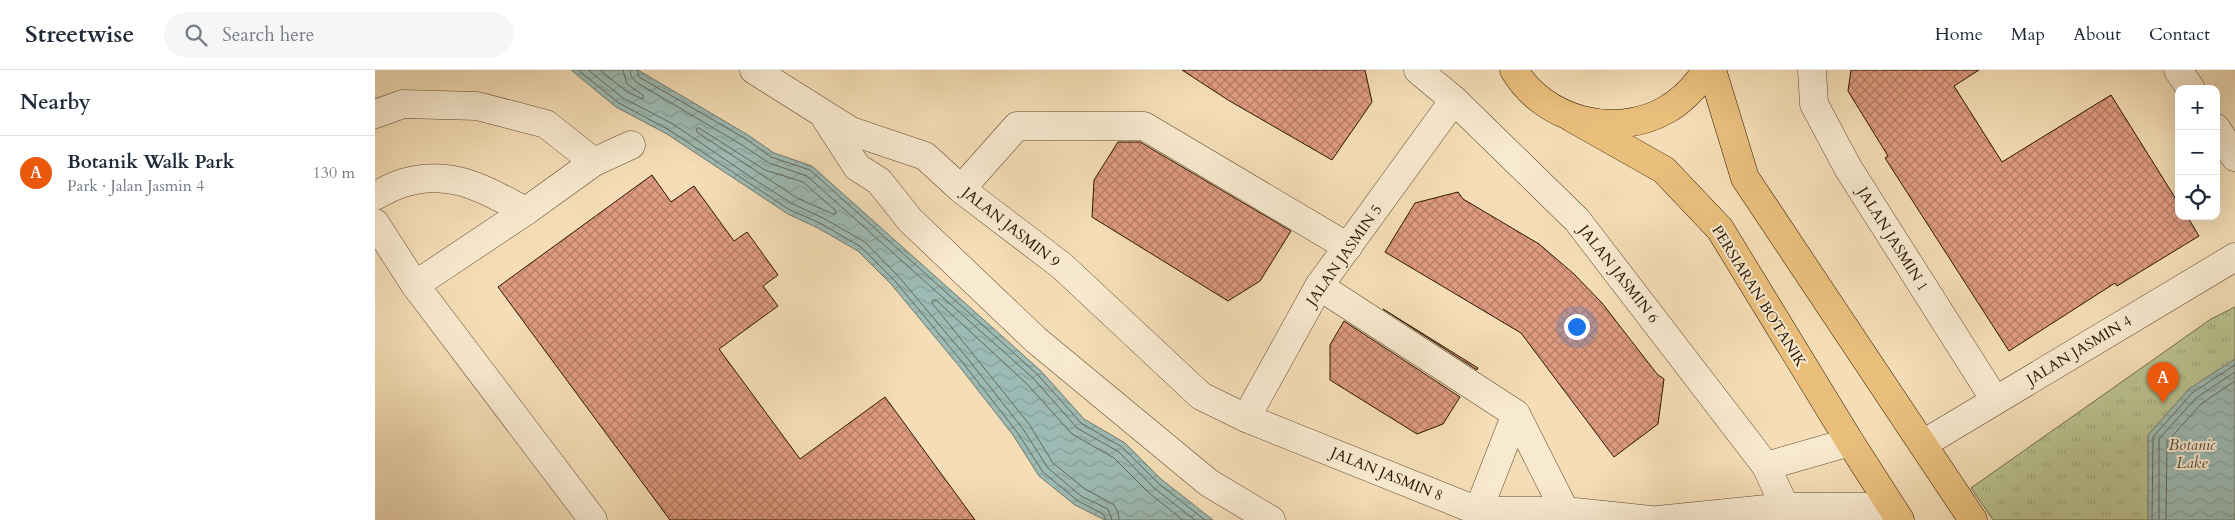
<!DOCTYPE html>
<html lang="en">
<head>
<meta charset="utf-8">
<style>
  :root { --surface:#fff; --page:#f6f6f7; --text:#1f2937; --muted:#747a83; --line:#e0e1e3; --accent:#ea580c }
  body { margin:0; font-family:Cardo,serif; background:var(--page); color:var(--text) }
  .controls { position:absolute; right:15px; top:15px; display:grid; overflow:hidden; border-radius:10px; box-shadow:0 5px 20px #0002 }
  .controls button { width:45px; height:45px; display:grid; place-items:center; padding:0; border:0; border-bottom:1px solid var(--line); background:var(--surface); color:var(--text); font:25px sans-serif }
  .you { position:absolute; left:1201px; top:256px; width:18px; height:18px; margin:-12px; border:4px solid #fff; border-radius:50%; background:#1a73e8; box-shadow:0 0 0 8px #1a73e833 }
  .badge { display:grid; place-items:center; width:32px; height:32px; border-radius:50%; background:var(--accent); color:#fff; font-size:16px; font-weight:700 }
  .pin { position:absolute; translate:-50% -41px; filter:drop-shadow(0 1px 2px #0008) }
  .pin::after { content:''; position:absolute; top:26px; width:18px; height:15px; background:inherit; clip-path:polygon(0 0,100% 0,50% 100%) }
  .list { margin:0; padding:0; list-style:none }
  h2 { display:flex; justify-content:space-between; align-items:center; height:65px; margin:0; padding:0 20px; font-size:21px }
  h2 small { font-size:16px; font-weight:400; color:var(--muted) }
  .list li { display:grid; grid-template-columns:32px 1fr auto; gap:15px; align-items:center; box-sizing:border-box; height:75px; padding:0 20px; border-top:1px solid var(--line) }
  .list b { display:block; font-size:19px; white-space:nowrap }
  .list p { margin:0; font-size:16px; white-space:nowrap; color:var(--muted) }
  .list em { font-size:16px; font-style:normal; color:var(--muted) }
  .icon { flex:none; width:28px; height:28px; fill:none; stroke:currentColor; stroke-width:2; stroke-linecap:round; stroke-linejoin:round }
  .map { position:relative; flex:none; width:1860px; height:450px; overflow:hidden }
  header { display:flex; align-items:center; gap:30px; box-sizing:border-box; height:70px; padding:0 25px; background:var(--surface); border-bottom:1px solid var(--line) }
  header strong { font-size:24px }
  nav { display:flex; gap:28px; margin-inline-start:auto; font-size:18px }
  .search { width:350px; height:45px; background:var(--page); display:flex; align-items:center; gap:12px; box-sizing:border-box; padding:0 18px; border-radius:28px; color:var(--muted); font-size:19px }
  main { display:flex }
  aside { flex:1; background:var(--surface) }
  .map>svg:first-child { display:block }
  .park { fill:url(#park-tufts); stroke:#726c48 }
  .water { fill:url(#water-waves); stroke:#6f796d }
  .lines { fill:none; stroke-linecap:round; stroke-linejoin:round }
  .shore { stroke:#64685a; stroke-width:1 }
  .building { fill:url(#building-cross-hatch); stroke:#2b1600 }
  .minor-casing { stroke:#5e482e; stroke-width:29 }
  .major-casing { stroke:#2b1600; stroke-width:29 }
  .minor { stroke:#f8ead0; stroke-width:28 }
  .major { stroke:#eabf7c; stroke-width:28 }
  .labels { text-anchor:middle; stroke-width:4; stroke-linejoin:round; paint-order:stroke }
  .street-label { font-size:15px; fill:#2b1600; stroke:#f8ead0 }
  .water-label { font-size:16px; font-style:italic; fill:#53503f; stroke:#f8ead0 }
</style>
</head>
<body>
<header>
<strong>Streetwise</strong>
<div class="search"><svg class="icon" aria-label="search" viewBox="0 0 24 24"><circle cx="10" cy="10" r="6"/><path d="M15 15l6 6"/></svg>Search here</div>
<nav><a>Home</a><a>Map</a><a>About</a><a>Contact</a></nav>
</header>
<main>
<aside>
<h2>Nearby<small></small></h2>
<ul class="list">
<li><span class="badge">A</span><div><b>Botanik Walk Park</b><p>Park · Jalan Jasmin 4</p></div><em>130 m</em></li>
</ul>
</aside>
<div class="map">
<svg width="1860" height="450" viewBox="0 0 1860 450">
  <defs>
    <pattern id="park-tufts" width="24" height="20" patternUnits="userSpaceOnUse" patternTransform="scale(1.25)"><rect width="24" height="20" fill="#bac290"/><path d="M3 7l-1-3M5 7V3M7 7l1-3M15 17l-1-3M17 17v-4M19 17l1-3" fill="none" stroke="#a0a67a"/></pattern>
    <pattern id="water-waves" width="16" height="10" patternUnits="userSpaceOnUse" patternTransform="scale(1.25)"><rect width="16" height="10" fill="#9dbbb5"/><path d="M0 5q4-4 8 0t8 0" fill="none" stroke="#87a09a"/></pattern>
    <pattern id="building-cross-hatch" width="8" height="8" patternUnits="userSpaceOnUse" patternTransform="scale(1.25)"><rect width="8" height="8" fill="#df9b81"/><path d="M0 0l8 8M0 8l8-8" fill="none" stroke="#b57d67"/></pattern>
  </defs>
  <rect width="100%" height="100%" fill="#f5deb7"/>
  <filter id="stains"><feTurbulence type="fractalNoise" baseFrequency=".004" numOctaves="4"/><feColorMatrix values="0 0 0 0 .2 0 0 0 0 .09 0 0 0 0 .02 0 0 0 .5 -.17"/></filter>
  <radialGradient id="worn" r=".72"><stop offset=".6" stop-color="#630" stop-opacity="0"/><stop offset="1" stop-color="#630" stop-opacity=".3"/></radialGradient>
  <path class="park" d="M1860,237V450H1618L1596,418L1836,249Z"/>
  <g class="water">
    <path d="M196,0H263L373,65L399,83L437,96L666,301L709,349L750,373L786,409L838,450H730L700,435L664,406L638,365L584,296L516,214L483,181L443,158L413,144L292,64L241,37Z"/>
    <path d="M1860,289V450H1773V365L1814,319Z"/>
  </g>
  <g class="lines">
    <g class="shore">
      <path d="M203,0L244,33L294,60L415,140L445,153L486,177L520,211L588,293L642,362L668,402L703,431L728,444L731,450"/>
      <path d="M213,0L248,28L298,54L380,110L418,134L448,148L490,172L524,207L593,289L648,359L673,398L706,426L733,439L737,450"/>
      <path d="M225,0L252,22L268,29V25L252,14L248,0"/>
      <path d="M255,0L256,6L261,12L367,75L394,93L432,106L658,308L702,358L744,382L779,418L820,450"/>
      <path d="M262,0L264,7L371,69L396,87L435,100L662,304L706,353L747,377L783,413L830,450"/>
      <path d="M324,58L390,100L428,112L460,140L461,143L458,144L422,128L322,62L321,59Z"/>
      <path d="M744,450L743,442L738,434L710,419L678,393L654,354L557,233L558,230H561L652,314L697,364L739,388L774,423L808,450"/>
      <path d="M1777,450L1778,367L1817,323L1860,295"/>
      <path d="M1784,450V369L1821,328L1860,302"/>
      <path d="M1791,450L1792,372L1826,334L1860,311"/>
    </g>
  </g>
  <g class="building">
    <path d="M807,0H990L997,32L957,90L853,30Z"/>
    <path d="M1476,0H1604L1579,16L1627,92L1736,25L1804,134V146H1812L1824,166L1742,216L1740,213L1634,281L1510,88L1513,86L1473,21Z"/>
    <path d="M743,72H765L916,161L885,211L853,231L717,147L719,110Z"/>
    <path d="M277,105L296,132L319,116L359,171L372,162L403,205L388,216L403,236L344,279L425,389L510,327L600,450H295L123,217Z"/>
    <path d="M1083,122L1088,129L1164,174L1199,204L1227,233L1282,304L1289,309L1283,354L1239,387L1146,263L1010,182L1040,133Z"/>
    <path d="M1008,239L1103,298L1102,300Z"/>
    <path d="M969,251L1085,327L1068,354L1042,364L955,310V275Z"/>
  </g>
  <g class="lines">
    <g class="minor-casing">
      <g id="minor">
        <path d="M379,0L476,61L550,86L586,119L687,196L826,326L871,348L1103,441H1190L1276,450"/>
        <path d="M1043,0L1079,30L1202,150L1391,396L1410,437"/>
        <path d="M1437,0L1439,34L1473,98L1620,330"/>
        <path d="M1803,0L1816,19"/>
        <path d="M0,44L28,34L102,36L171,54L219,92L151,141L40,215L218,450"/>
        <path d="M451,49L482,97L504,111L535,150L661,270L834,413L896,450"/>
        <path d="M1841,58L1860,87"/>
        <path d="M219,92L256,75"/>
        <path d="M586,119L642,56H769L973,177"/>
        <path d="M0,126C9,121 18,116 28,113C77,98 110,120 151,141"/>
        <path d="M0,153L40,215"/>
        <path d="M944,216L1141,344L1190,441"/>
        <path d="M871,348L944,216L1079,30"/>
        <path d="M1548,374L1860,187"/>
        <path d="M1391,396L1475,372"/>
        <path d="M1103,441L1141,344"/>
        <path d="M1283,450L1410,437H1516"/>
      </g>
    </g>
    <g class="major-casing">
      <g id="major">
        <path d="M1139,0C1169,51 1240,69 1291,40C1309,30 1321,16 1332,0"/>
        <path d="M1337,0L1370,108L1598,450"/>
        <path d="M1197,48L1289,100L1345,159L1475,372L1525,450"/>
      </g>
    </g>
    <use href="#minor" class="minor"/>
    <use href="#major" class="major"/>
  </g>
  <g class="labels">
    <g class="street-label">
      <text transform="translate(636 157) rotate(38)" y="5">JALAN JASMIN 9</text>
      <text transform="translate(1518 169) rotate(58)" y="5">JALAN JASMIN 1</text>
      <text transform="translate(969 185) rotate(-55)" y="5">JALAN JASMIN 5</text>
      <text transform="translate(1244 204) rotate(52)" y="5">JALAN JASMIN 6</text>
      <text transform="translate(1384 226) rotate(58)" y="5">PERSIARAN BOTANIK</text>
      <text transform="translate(1704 280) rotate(-31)" y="5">JALAN JASMIN 4</text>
      <text transform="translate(1012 404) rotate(22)" y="5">JALAN JASMIN 8</text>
    </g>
    <g class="water-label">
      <text x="1817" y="380">Botanic<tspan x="1817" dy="18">Lake</tspan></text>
    </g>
  </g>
  <rect width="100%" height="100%" filter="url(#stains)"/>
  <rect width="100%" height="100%" fill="url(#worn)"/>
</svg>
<div class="controls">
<button>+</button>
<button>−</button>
<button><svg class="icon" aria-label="locate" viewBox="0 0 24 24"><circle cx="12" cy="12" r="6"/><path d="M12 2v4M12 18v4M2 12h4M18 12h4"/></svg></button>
</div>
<div class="you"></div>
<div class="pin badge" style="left:1788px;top:333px">A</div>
</div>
</main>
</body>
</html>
